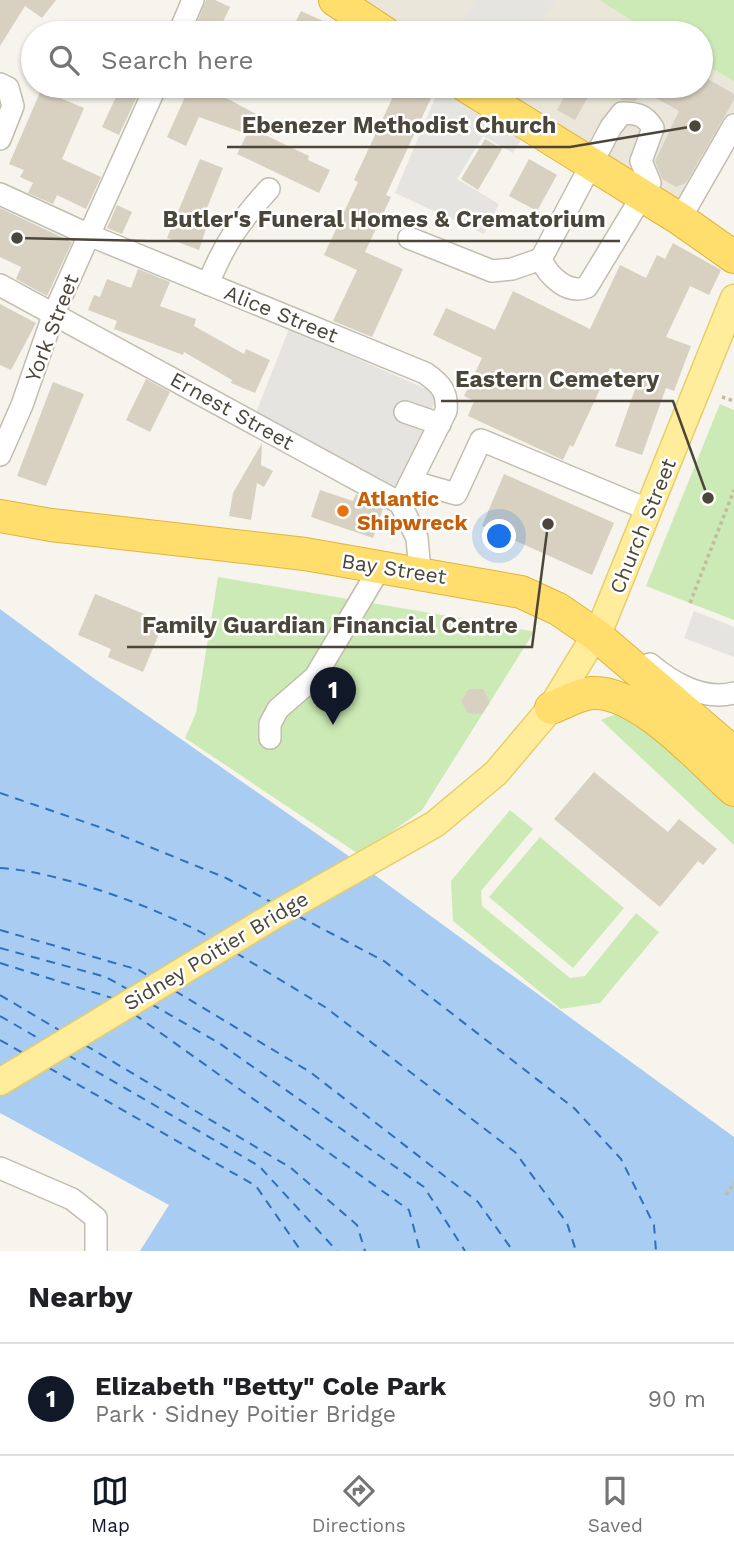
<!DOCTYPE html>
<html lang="en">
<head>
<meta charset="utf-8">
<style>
  :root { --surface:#fff; --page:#f6f6f6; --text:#202124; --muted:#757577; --line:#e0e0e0; --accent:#111827 }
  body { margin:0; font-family:"Work Sans",sans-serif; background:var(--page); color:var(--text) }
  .you { position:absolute; left:500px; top:537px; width:24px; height:24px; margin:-18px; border:5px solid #fff; border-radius:50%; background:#1a73e8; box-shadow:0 0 0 10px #1a73e833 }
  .badge { display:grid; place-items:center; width:46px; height:46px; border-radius:50%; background:var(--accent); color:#fff; font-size:23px; font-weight:700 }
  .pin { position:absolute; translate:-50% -58px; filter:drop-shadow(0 2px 4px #0008) }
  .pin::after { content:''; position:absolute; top:37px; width:24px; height:21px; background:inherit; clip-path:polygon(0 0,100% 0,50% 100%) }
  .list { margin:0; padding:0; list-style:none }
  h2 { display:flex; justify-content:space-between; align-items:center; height:91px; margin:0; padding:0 28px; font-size:30px }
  h2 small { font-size:23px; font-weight:400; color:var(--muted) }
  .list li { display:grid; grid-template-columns:46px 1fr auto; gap:21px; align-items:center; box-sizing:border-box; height:112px; padding:0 28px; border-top:2px solid var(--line) }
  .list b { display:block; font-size:26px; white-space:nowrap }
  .list p { margin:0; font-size:23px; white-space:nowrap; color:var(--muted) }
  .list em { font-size:23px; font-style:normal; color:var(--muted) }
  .icon { flex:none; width:38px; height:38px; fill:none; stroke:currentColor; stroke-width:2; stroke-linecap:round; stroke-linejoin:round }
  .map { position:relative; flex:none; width:734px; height:1251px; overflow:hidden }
  .search { position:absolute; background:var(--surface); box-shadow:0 2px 5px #0004; left:21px; right:21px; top:21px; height:77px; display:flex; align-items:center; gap:18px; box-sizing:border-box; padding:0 24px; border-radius:38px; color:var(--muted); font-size:26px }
  .sheet { height:203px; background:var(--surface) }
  nav { display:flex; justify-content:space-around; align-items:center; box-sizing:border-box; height:98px; border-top:2px solid var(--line); background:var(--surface); font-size:19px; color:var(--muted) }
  nav a { display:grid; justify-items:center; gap:4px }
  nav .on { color:var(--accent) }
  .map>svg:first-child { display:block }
  .residential { fill:#eae7da }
  .green { fill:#cceab5 }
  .parking { fill:#e5e4e0 }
  .water { fill:#a9ccf2 }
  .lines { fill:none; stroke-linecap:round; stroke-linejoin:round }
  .ferry { stroke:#2f70ba; stroke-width:2; stroke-dasharray:9 7; stroke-linecap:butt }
  .building { fill:#d8d1c1 }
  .minor-casing { stroke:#c2bdae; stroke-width:24 }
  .major-casing { stroke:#e6ce6a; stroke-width:29 }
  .highway-casing { stroke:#e0b53c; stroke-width:34 }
  .path { stroke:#c4bb9f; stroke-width:3.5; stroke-dasharray:3.5 3.5; stroke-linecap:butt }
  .minor { stroke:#fff; stroke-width:21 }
  .major { stroke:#ffed9c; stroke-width:26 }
  .highway { stroke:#ffde6e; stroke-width:32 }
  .food-dot { fill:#e8710a; stroke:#fff; stroke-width:2.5 }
  .labels { text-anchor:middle; stroke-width:5; stroke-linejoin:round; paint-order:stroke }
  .street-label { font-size:21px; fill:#4b4639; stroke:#fff }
  .food-label { font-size:21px; font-weight:bold; fill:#c56008; stroke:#fff; text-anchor:start }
  .leader { fill:none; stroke:#4b4639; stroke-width:2.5 }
  .callout-dot { fill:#4b4639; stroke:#fff; stroke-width:2.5 }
  .callout-label { font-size:23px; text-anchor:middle; font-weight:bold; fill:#4b4639; stroke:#fff; stroke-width:5; stroke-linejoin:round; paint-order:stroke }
</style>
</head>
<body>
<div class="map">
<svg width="734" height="1251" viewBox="0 0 734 1251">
  <rect width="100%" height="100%" fill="#f6f4ec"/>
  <path class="residential" d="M351,0H734V142L691,215L482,86H701V33H401Z"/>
  <g class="green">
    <path d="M599,0H734V81L701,62V33H652Z"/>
    <path d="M720,404L734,410V620L646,586Z"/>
    <path d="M218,577L507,626L534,632L422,810L360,855L185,738L196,713Z"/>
    <path d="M626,710L734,804V845L601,720Z"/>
    <path d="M510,810L533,829L481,891L482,906L570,978L585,976L636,913L659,932L600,1003L561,1009L453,921L451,881Z"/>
    <path d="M540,837L624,908L573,968L489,897Z"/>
  </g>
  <g class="parking">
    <path d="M475,0H555L534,33H457Z"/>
    <path d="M440,86H447L525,133L513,153L483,136L457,179L499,204L484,234L395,193Z"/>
    <path d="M289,329L438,394L399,489L255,415Z"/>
    <path d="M694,611L734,627V657L684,638Z"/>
  </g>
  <path class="water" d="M0,609L92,677L350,857L734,1137V1251H140L169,1205L0,1113Z"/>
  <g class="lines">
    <g class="ferry">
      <path d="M0,793L108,830L226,878L271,902"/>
      <path d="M0,868C58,871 162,909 213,939"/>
      <path d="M298,916L384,961L574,1108L621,1159L654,1225L656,1251"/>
      <path d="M0,930L139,970L149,976"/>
      <path d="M0,948L106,977L129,990"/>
      <path d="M236,953L325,1007L515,1152L567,1223L576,1251"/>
      <path d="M0,963L112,998"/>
      <path d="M175,991L310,1072L478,1202L513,1251"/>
      <path d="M0,995L59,1030"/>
      <path d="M151,1004L219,1043L424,1187L465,1251"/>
      <path d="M134,1014L409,1210L420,1251"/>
      <path d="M0,1016L45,1042"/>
      <path d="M0,1040L23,1053"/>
      <path d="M85,1045L291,1168L357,1225L365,1251"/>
      <path d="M68,1055L259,1166L337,1251"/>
      <path d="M49,1068L256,1186L301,1251"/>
    </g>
  </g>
  <g class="building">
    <path d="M0,0H56L42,18L25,6L0,46Z"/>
    <path d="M206,0H215L230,7L218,33H193Z"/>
    <path d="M301,11L349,33H290Z"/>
    <path d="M701,75L734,94V100L686,183L676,187L662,179L655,161L679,111L642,90L636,101L622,100L597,86H701Z"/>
    <path d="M121,86H142L119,135L102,127Z"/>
    <path d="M190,86L230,100L267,120L261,133L309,156L308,160L330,170L319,193L237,154L247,134L199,117L186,146L167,137Z"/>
    <path d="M398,86L431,98L386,195L391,197L365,252L403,269L372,337L333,321L357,270L324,255L358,182L354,180Z"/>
    <path d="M570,86H594L575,120L557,110Z"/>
    <path d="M41,90L84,108L62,159L101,177L86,209L57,195L53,204L28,193L33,183L20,177L24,170L9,164Z"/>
    <path d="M485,139L502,149L478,190L461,179Z"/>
    <path d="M200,159L223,168L203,218L209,220L199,250L167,238Z"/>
    <path d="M529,159L557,175L537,211L509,196Z"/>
    <path d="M117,205L132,212L122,234L107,228Z"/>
    <path d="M0,208L72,242L47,296L16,279L21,267L0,257Z"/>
    <path d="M673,243L721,270L709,295L690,286L666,337L691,346L674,391L666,388L642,455L615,446L639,378L610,368L573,447L570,445L563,460L468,416L474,401L464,396L482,358L433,335L446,308L495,330L513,291L590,329L620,265L646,278L657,255L665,259Z"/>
    <path d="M138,269L170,282L160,306L196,319L194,326L244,354L246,349L270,360L255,393L231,383L232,380L184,352L183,355L114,329L117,321L88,310L94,295L100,297L107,279L131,288Z"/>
    <path d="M0,304L36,323L11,370L0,365Z"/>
    <path d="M146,379L170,392L150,432L126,420Z"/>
    <path d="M53,382L84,394L46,486L17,476Z"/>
    <path d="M262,443L261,465L273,471L264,487L257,483L251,520L229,516L233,493Z"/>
    <path d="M504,474L614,523L592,575L482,526Z"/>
    <path d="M320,490L353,501L356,494L383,509L373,538L311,517Z"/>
    <path d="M95,594L164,622L143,672L108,657L111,649L78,635Z"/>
    <path d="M469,689H483L490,702L482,714L468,713L461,701Z"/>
    <path d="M594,772L668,832L679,819L717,849L703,865L698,861L660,907L554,819Z"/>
  </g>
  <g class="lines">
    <g class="minor-casing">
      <g id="minor">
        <path d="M179,33L193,0"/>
        <path d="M0,84L8,88L13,106L0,139"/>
        <path d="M622,113C637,113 645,115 653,128L641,161L650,183L587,287C568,295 548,276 541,259L611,127Z"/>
        <path d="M0,194L89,235L425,373C441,384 448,392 446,411L400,503"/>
        <path d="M680,219L734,125"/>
        <path d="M409,238L492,271L512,269L541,259"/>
        <path d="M208,284C224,244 240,221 269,189"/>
        <path d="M0,285L400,503L417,538L420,572"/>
        <path d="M405,412L440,424"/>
        <path d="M0,455L22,405L54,313L156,86"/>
        <path d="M409,485L421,484L456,494L481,440L649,510"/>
        <path d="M650,664C672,683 704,701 734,693"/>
        <path d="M270,738V724L278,709L315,677L381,566"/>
        <path d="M0,1168L72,1199L96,1218V1251"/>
      </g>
    </g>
    <g class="major-casing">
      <path id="major" d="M0,1082L280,912L435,824L496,773L551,708L602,624L734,298"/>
    </g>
    <g class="highway-casing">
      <g id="highway">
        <path d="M335,0L385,33"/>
        <path d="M466,86L680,219L734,257"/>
        <path d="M0,516L51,525L305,554L521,592L558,609L596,635L734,753"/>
        <path d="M551,708C564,703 579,694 592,693C639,690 701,760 734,790"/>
      </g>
    </g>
    <g class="path">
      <path d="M722,397L734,401"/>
      <path d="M690,603L734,490"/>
      <path d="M726,1195L734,1183"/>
    </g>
    <use href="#minor" class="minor"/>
    <use href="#major" class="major"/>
    <use href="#highway" class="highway"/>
  </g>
  <circle class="food-dot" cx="343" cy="511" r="7"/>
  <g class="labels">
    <g class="street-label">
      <text transform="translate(281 314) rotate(22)" y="7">Alice Street</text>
      <text transform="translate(52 328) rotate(-69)" y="7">York Street</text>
      <text transform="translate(232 411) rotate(29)" y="7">Ernest Street</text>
      <text transform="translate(643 526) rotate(-68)" y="7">Church Street</text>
      <text transform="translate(394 569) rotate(9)" y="7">Bay Street</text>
      <text transform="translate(216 951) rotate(-31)" y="7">Sidney Poitier Bridge</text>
    </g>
    <g class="food-label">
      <text x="357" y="506">Atlantic<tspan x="357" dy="24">Shipwreck</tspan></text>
    </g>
  </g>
  <path class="leader" d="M695 126L570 147H227M17 238L148 241H620M708 498L673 401H441M548 524L532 647H127"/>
  <g class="callout-dot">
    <circle cx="695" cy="126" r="7"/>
    <circle cx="17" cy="238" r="7"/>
    <circle cx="708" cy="498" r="7"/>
    <circle cx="548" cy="524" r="7"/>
  </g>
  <g class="callout-label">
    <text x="399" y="133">Ebenezer Methodist Church</text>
    <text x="384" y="227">Butler's Funeral Homes &amp; Crematorium</text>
    <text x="557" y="387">Eastern Cemetery</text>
    <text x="330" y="633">Family Guardian Financial Centre</text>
  </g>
</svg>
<div class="you"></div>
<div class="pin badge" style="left:333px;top:725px">1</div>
<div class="search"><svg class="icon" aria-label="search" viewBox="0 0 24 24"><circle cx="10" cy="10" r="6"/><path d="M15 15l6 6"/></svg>Search here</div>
</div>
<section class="sheet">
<h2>Nearby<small></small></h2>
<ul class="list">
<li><span class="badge">1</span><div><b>Elizabeth &quot;Betty&quot; Cole Park</b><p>Park · Sidney Poitier Bridge</p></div><em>90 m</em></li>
</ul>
</section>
<nav>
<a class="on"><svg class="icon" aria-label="map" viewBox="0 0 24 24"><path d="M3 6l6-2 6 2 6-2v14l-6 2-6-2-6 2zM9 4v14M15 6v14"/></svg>Map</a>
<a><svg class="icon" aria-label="directions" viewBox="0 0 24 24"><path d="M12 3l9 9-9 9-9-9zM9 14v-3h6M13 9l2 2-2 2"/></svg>Directions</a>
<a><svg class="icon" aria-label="saved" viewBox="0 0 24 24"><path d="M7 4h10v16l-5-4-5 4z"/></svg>Saved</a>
</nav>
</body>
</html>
